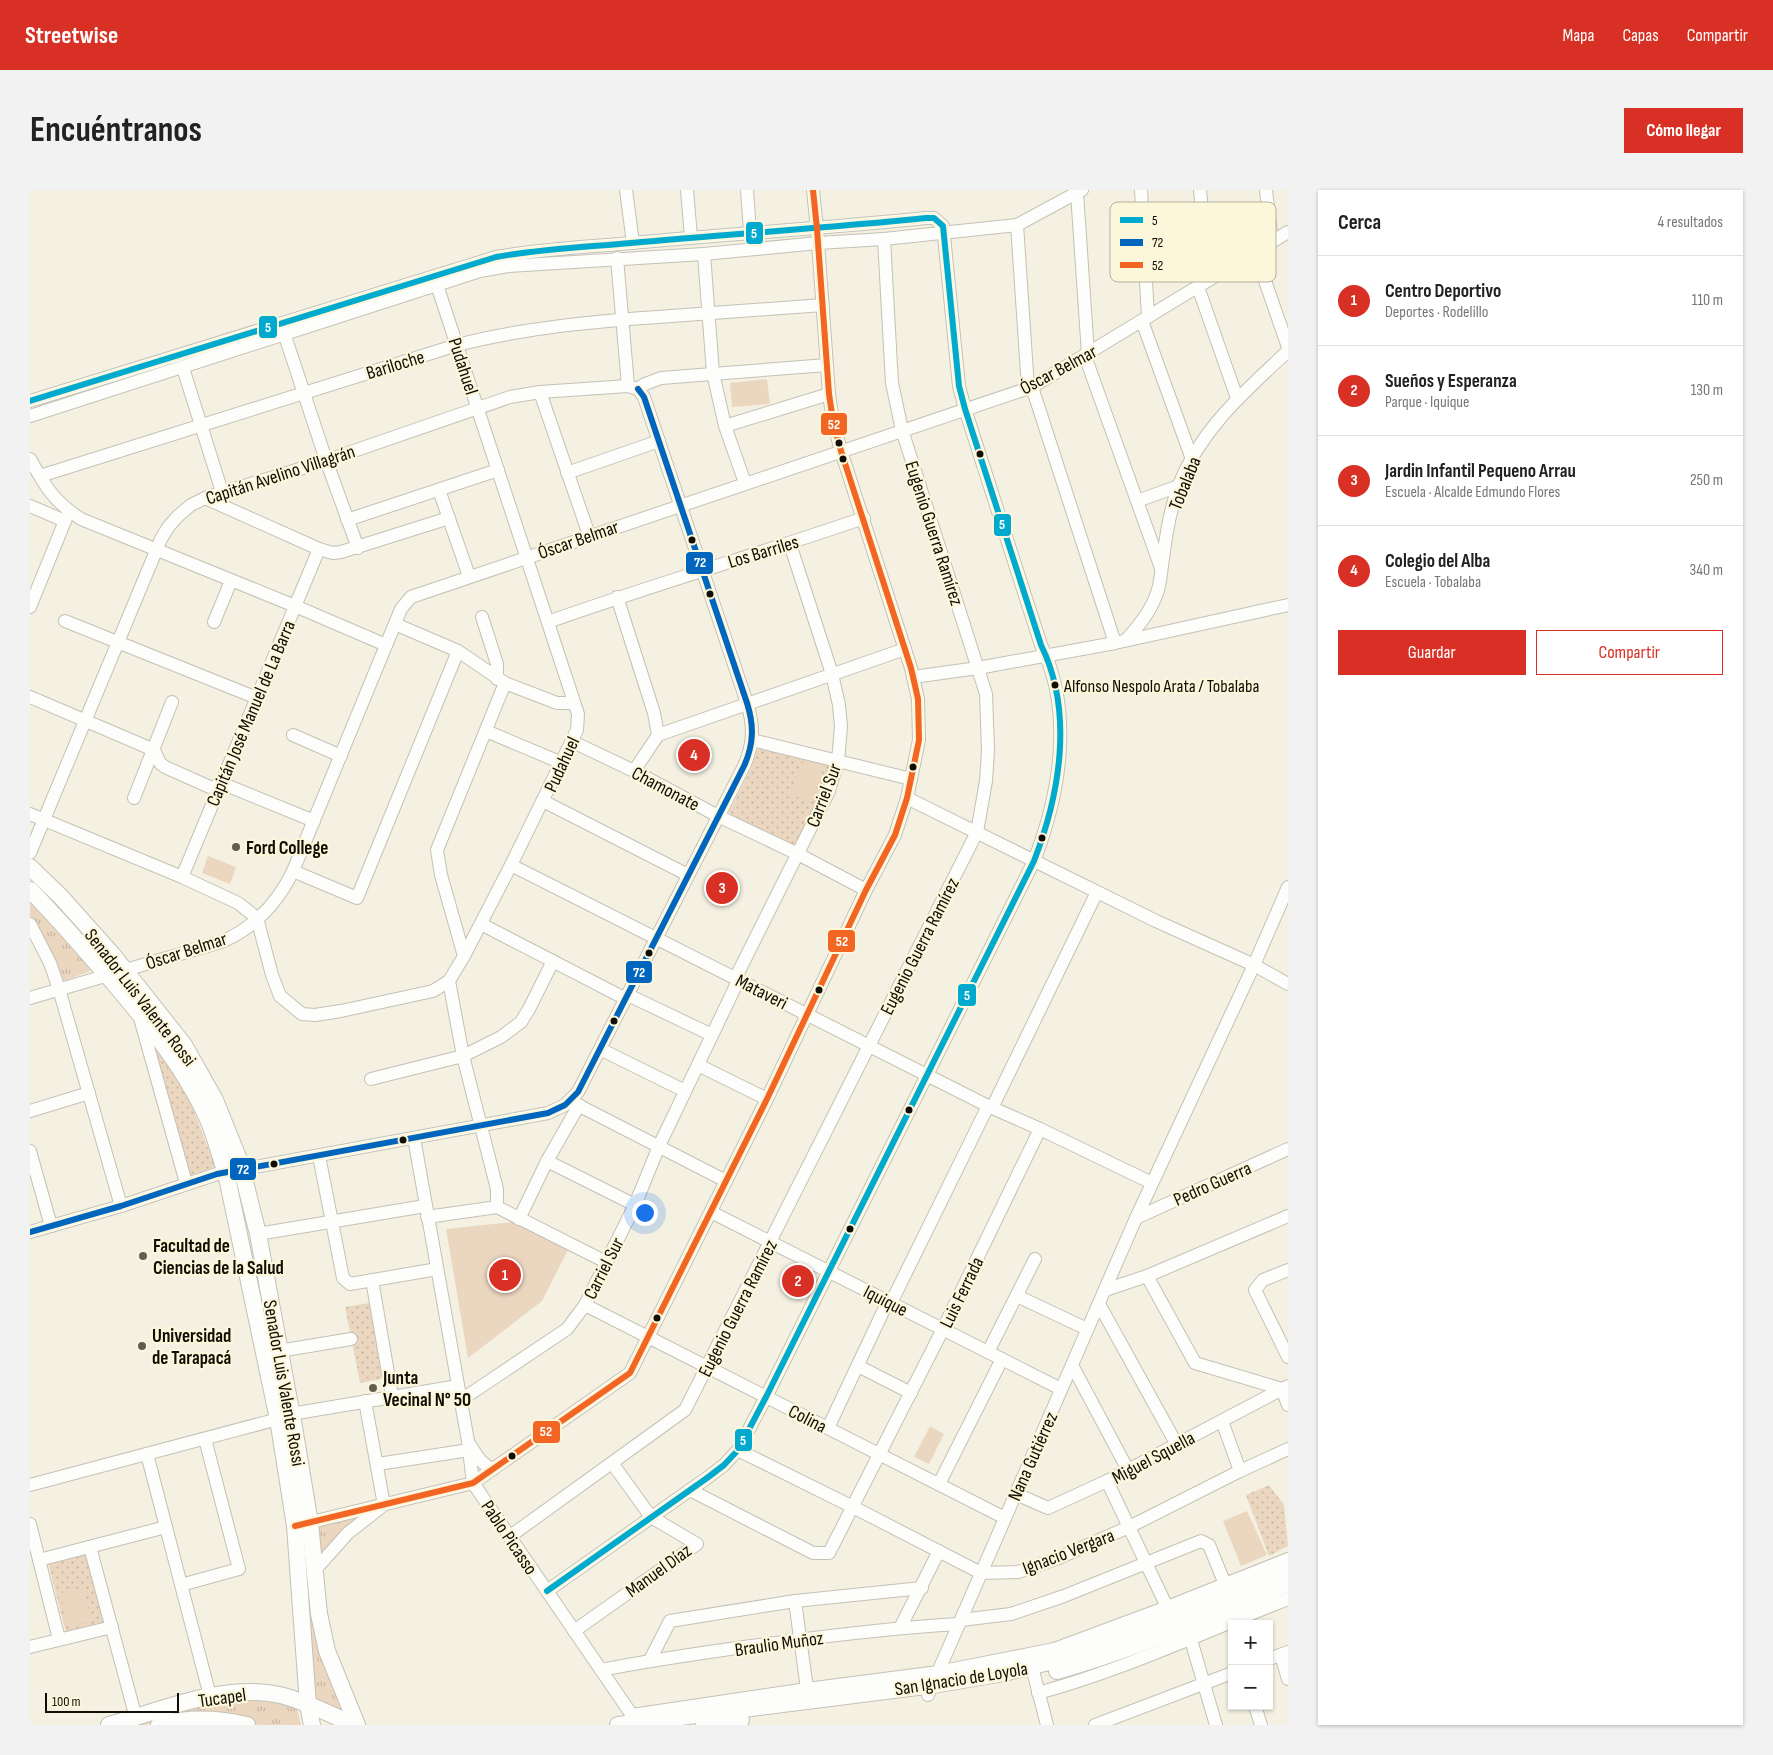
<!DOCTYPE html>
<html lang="es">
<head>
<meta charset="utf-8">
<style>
  :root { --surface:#fff; --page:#f2f2f2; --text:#222; --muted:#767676; --line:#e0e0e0; --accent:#d93025 }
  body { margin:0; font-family:"Sofia Sans Condensed",sans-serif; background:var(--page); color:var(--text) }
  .controls { position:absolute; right:15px; bottom:15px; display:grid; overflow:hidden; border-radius:0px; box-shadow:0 1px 4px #0004 }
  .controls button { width:45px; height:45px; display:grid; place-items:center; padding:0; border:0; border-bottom:1px solid var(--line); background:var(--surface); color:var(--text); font:25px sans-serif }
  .scale { position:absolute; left:15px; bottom:12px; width:134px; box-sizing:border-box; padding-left:5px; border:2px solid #100e05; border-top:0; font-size:14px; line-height:18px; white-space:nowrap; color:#100e05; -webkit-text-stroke:4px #fcf6da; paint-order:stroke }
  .you { position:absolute; left:614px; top:1022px; width:18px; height:18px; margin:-12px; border:4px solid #fff; border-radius:50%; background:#1a73e8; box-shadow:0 0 0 8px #1a73e833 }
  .badge { display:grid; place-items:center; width:32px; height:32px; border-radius:50%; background:var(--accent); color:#fff; font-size:16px; font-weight:700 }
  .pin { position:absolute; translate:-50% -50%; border:2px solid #fff; box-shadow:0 1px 5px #0006 }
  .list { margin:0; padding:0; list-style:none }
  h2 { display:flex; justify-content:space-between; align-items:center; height:65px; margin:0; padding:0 20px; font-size:21px }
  h2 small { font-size:16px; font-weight:400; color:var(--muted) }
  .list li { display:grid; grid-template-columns:32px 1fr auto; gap:15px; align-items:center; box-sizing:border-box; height:90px; padding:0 20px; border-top:1px solid var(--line) }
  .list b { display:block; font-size:19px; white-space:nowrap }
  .list p { margin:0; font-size:16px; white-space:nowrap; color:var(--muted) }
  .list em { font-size:16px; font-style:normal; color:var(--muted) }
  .actions { display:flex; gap:10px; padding:15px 20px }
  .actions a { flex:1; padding:11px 0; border:1px solid var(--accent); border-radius:0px; text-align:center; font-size:18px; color:var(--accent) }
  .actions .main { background:var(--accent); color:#fff }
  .map { position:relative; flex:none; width:1258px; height:1535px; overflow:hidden; border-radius:0px }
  header { display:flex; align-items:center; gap:30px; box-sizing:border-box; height:70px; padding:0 25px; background:var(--accent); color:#fff }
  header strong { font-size:24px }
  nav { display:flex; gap:28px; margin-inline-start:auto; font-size:18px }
  .intro { display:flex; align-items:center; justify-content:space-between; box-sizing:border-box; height:120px; padding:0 30px }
  h1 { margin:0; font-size:35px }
  .button { padding:12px 22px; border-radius:0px; background:var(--accent); color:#fff; font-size:18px; font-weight:700 }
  main { display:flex; gap:30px; padding:0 30px }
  aside { flex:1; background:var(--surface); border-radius:0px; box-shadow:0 1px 4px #0004 }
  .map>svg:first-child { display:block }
  .grass { fill:url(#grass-tufts) }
  .park { fill:url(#park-dots) }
  .pitch { fill:#ebd6c0 }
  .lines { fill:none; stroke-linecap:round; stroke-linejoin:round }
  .minor-casing { stroke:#c4c1b5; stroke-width:14 }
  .major-casing { stroke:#c4c1b5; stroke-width:18 }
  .minor { stroke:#fdfdfb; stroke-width:12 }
  .major { stroke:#fdfdfb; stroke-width:16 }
  .bus-1-casing { stroke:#fcf6da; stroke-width:10 }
  .bus-2-casing { stroke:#fcf6da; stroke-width:10 }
  .bus-3-casing { stroke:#fcf6da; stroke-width:10 }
  .bus-1 { stroke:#00a9ce; stroke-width:6 }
  .bus-2 { stroke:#0065bd; stroke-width:6 }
  .bus-3 { stroke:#f26522; stroke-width:6 }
  .bus-dot { fill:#100e05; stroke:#fcf6da; stroke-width:2 }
  .poi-dot { fill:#605d52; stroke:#fcf6da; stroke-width:2 }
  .labels { text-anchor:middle; stroke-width:4.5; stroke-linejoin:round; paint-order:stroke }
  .bus-label { font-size:18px; fill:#100e05; stroke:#fcf6da; text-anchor:start }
  .street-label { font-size:19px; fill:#100e05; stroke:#fcf6da }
  .poi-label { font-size:19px; font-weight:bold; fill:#100e05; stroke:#fcf6da; text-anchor:start }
  .key { fill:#fcf6da; stroke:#b5b09a; stroke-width:1 }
  .key-label { font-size:14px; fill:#100e05 }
  .line-badge { stroke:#fcf6da; stroke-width:2 }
  .badge-label { font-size:14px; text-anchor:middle; font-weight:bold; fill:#fff }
</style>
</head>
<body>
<header>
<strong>Streetwise</strong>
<nav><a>Mapa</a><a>Capas</a><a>Compartir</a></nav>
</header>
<div class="intro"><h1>Encuéntranos</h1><a class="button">Cómo llegar</a></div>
<main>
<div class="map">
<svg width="1258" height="1535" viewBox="0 0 1258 1535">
  <defs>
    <pattern id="grass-tufts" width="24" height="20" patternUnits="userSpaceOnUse" patternTransform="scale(1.25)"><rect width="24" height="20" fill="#ebd6c0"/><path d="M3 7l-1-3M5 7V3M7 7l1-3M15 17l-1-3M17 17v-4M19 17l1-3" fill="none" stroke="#c8b6a4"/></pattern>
    <pattern id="park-dots" width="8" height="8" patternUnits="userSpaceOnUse" patternTransform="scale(1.25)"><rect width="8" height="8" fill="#ebd6c0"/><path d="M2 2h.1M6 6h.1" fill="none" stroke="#c8b6a4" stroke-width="1.8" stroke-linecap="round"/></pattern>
  </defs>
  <rect width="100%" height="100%" fill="#f4f1e2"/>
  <g class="grass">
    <path d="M0,708L65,779L32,792L0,729Z"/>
    <path d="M335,1323L289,1366L286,1339L290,1334Z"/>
    <path d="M272,1344L315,1526L285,1514Z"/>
    <path d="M195,1508L252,1512L267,1519L271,1535H228L206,1527L162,1522L115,1535H92Z"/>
  </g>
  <g class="park">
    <path d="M732,555L798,572L803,576L769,654L764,657L701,626L699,622L721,579L726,562Z"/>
    <path d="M117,846L141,876L160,910L185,977L158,986Z"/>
    <path d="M767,1074L782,1081L769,1108L754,1100Z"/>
    <path d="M345,1112L357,1188L330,1193L315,1117Z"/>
    <path d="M1239,1295L1254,1315L1258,1356L1239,1366L1216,1305Z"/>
    <path d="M58,1363L77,1433L36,1443L18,1373Z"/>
  </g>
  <g class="pitch">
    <path d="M737,189L740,214L702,217L700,193Z"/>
    <path d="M774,569L794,577L779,612L760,604Z"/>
    <path d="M178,666L206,677L200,694L172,683Z"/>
    <path d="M483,1032L539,1058L512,1111L438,1168L416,1039Z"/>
    <path d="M900,1236L914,1244L899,1274L884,1267Z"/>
    <path d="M1217,1321L1237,1365L1211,1376L1193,1331Z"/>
    <path d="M53,1398L61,1431L39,1436L30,1403Z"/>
  </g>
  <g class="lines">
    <g class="minor-casing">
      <g id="minor">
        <path d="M596,0L603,53"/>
        <path d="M657,0L661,47"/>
        <path d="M717,0L720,42"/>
        <path d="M1111,0L1118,127"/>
        <path d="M1170,0L1179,90"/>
        <path d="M1236,0L1242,52"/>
        <path d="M1047,3L1058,164"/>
        <path d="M987,35L998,198"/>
        <path d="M1225,62L1258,157"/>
        <path d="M674,64L683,183L695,236L715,293"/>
        <path d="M587,68L598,196"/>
        <path d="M1168,97L1207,208"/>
        <path d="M1112,131L1162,269"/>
        <path d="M254,143L296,270L328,358"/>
        <path d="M1055,166L1131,378"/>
        <path d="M153,178L192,302"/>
        <path d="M1002,197L1085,453"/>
        <path d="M608,199L615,194L631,188L797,175"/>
        <path d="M510,202L559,345"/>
        <path d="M0,211L466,67C510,59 556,57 601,53C700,44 798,38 896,28H904L913,36L929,196L935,219L1011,455C1044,522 1030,604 1004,671L736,1207L708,1260L694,1275L677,1288L517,1401"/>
        <path d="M0,226L450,81L478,76L674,64L788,53L854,49L987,35L1052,0"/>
        <path d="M695,236L799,204"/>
        <path d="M0,269C15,296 24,312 51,329L265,416L356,455"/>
        <path d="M537,283L629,251"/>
        <path d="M10,286L427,155C497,137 569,131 641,126C692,122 742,119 793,115"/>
        <path d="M409,300L439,386"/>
        <path d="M175,308L289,359L303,363L311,362L419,328"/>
        <path d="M1107,311L1149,296"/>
        <path d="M0,316L35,331"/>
        <path d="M317,330L468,280"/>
        <path d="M587,407L624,523L628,545L604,581"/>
        <path d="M0,417L39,321"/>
        <path d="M452,427L467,474V489"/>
        <path d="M35,431L227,508"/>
        <path d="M184,432L201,391"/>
        <path d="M518,432C622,395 729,364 834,328"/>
        <path d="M365,434L428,461L475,493L527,513H544"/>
        <path d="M1096,450C1109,436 1121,421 1127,403C1131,392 1131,380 1133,369C1136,344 1140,319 1149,295C1171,239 1215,201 1258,161"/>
        <path d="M883,487L948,478L1085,453L1258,415"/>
        <path d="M0,507L124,560L130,573L135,577L182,598L191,593L284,631"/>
        <path d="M456,541L532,573"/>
        <path d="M263,545L311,566"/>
        <path d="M628,545L875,459"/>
        <path d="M722,550L881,589"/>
        <path d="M543,552L604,581L688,626L768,664L836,700"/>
        <path d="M104,608L142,512"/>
        <path d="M877,608L1126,731L1224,775L1258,794"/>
        <path d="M513,611L658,685"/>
        <path d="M0,624L152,687L208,713L227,728"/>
        <path d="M0,663L131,349L139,336L148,326L161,315L175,308L289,273L480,207L510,202L598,196L608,199"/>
        <path d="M481,675L958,916L1010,939L1122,993"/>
        <path d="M263,681L327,708L428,461"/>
        <path d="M152,687L289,359"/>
        <path d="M227,728L242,785L250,806L272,824L285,825L311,821L403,801L419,791L434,766L481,675L547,540L548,524L407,95"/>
        <path d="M0,734L20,773L29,799L91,1016"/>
        <path d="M451,734L596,809"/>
        <path d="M434,766L411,685L407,660L475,493"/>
        <path d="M706,787L799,601L808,571L811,536L809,515L802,484L760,354"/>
        <path d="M419,791L433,866L467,999V1017"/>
        <path d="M598,805L682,845"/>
        <path d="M0,808L191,752C224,738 248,712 263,681L371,419L381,407L1002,197L1258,42"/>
        <path d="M110,828L156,993"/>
        <path d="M570,859L655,901"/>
        <path d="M668,875L737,909"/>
        <path d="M341,889L433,866L471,847L491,832L499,819L523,771"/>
        <path d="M540,911L696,991"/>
        <path d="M962,918L1067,702"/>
        <path d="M0,921L59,903"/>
        <path d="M384,948L438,1251L443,1293L606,1531"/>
        <path d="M0,961L21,1036"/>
        <path d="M289,966L313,1088L320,1094L407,1079"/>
        <path d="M517,971L605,1015"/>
        <path d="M681,1022L1031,1199"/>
        <path d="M397,1027L467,1017L576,1072"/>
        <path d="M1106,1028L1258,959"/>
        <path d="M489,1029L517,971L549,915"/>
        <path d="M0,1042L91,1016L187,984L518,923L535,915L548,902L714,576C724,554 724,535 717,513L614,207L608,199"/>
        <path d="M228,1044L395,1016"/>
        <path d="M1258,1080L1233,1090L1225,1100L1258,1167"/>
        <path d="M1117,1086L1165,1173L1252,1199"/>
        <path d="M342,1090L362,1206"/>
        <path d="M1075,1100L1117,1086L1258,1026"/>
        <path d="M987,1106L1057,1139"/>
        <path d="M861,1113L958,916"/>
        <path d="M1069,1114L1147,1255"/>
        <path d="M555,1115L975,1328"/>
        <path d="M249,1161L321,1149"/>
        <path d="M958,1162L1005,1069"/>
        <path d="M1042,1175L1098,1280"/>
        <path d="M828,1176L881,1203"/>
        <path d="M1252,1199L1258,1215"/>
        <path d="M431,1210L537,1139L555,1115L605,1015L629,956L709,789"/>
        <path d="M335,1211L354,1315"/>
        <path d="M261,1224L428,1196"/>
        <path d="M1192,1231L1210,1281"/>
        <path d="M798,1238L858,1111"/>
        <path d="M440,1255C447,1266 451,1274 463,1279"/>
        <path d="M708,1260L823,1317L951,1383L988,1382L1026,1369L1099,1337L1210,1281L1258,1259"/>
        <path d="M117,1264L180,1506"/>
        <path d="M348,1274L439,1260"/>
        <path d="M1077,1291L1137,1417"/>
        <path d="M909,1294L972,1169"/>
        <path d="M0,1295L248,1229"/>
        <path d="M660,1300L783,1363H799L913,1139L1010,939"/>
        <path d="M986,1304L1018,1318L1077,1291L1258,1196"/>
        <path d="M0,1334L29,1449"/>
        <path d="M273,1334L443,1293L600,1183L737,909L836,700L865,645L877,608L889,550L888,509L881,478L811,261L803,231L799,204L787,39L783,0"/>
        <path d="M479,1347L655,1220L947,642L956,591L958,560L956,504L872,240L862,193L861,176L854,49"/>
        <path d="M60,1357L106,1528"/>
        <path d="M9,1370L136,1337"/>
        <path d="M285,1380L318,1343L350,1318"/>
        <path d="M151,1395L209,1379L175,1249"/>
        <path d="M765,1411L777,1499"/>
        <path d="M931,1430L981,1424L1034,1406L1171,1351L1179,1355L1195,1394"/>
        <path d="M870,1438L909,1361"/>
        <path d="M1158,1440L1186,1535"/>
        <path d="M544,1441L667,1354L621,1327L582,1273"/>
        <path d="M0,1457L82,1437"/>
        <path d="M1251,1465L1258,1489"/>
        <path d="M1239,1469L1258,1462"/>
        <path d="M620,1470L640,1431L765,1411L892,1398"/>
        <path d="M1002,1477L1017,1535"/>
        <path d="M571,1480C621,1470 671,1463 721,1456C790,1447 859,1438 929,1434"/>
        <path d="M1008,1503C1093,1480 1176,1441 1258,1409"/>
        <path d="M898,1505L1106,1028L1224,775L1258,697"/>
        <path d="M1225,1516L1231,1535"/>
        <path d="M602,1525L777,1499L908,1482L1024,1459L1137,1417L1258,1369"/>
        <path d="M1065,1535L1202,1483"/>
      </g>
    </g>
    <g class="major-casing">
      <g id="major">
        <path d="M0,677L32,708L82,764L154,855L185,910L210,972L228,1044L264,1237L280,1333L289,1424L297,1461L327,1535"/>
        <path d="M0,700C29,729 55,760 82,791C118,834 152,874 176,925C185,944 189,964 196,983L248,1229L265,1336L278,1515L282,1535"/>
        <path d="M1027,1481C1106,1459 1182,1425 1258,1394"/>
        <path d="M79,1535C134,1520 192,1493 250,1505C273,1510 303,1526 325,1535"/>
        <path d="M129,1535C159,1527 187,1528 217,1535"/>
        <path d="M588,1535L903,1495L974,1483L1027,1470L1165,1419L1258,1381"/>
        <path d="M674,1535L711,1530"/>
      </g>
    </g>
    <use href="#minor" class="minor"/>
    <use href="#major" class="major"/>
    <g class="bus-1-casing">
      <path id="bus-1" d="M0,211L466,67C510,59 556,57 601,53C700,44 798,38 896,28H904L913,36L929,196L935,219L1011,455C1044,522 1030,604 1004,671L736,1207L708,1260L694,1275L677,1288L517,1401"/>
    </g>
    <g class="bus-2-casing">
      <path id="bus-2" d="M0,1042L91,1016L187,984L518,923L535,915L548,902L714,576C724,554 724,535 717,513L614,207L608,199"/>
    </g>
    <g class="bus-3-casing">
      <path id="bus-3" d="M265,1336L443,1293L600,1183L737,909L836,700L865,645L877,608L889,550L888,509L881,478L811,261L803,231L799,204L787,39L783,0"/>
    </g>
    <use href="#bus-1" class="bus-1"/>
    <use href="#bus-2" class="bus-2"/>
    <use href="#bus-3" class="bus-3"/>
  </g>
  <g class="bus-dot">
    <circle cx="809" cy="253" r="4.5"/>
    <circle cx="950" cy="264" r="4.5"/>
    <circle cx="813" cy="269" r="4.5"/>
    <circle cx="662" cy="350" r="4.5"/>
    <circle cx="680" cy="404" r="4.5"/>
    <circle cx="1025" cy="495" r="4.5"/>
    <circle cx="883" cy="577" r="4.5"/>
    <circle cx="1012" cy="648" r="4.5"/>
    <circle cx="619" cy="763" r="4.5"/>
    <circle cx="789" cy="800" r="4.5"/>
    <circle cx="584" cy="831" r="4.5"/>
    <circle cx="879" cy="920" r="4.5"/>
    <circle cx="373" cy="950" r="4.5"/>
    <circle cx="244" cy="974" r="4.5"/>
    <circle cx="820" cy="1039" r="4.5"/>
    <circle cx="627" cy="1128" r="4.5"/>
    <circle cx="482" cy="1266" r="4.5"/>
  </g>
  <g class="poi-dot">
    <circle cx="206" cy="657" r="5"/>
    <circle cx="113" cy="1066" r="5"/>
    <circle cx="112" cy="1156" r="5"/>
    <circle cx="343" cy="1198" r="5"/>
  </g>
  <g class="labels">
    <g class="bus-label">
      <text x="1034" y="502">Alfonso Nespolo Arata / Tobalaba</text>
    </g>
    <g class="street-label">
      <text transform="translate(365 174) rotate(-17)" y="7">Bariloche</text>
      <text transform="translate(434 176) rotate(72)" y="7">Pudahuel</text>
      <text transform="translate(1028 179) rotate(-28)" y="7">Óscar Belmar</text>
      <text transform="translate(250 284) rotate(-18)" y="7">Capitán Avelino Villagrán</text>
      <text transform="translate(1154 293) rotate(-68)" y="7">Tobalaba</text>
      <text transform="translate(905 343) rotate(72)" y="7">Eugenio Guerra Ramírez</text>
      <text transform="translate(548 349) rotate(-19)" y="7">Óscar Belmar</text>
      <text transform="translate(733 361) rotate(-17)" y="7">Los Barriles</text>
      <text transform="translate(220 523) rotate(-67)" y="7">Capitán José Manuel de La Barra</text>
      <text transform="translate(531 574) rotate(-65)" y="7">Pudahuel</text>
      <text transform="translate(636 598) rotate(28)" y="7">Chamonate</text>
      <text transform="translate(793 605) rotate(-69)" y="7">Carriel Sur</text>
      <text transform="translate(889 756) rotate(-63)" y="7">Eugenio Guerra Ramírez</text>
      <text transform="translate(156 760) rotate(-18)" y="7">Óscar Belmar</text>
      <text transform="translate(732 801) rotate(27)" y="7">Mataveri</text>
      <text transform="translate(111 807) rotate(52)" y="7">Senador Luis Valente Rossi</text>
      <text transform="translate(1182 993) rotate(-24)" y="7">Pedro Guerra</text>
      <text transform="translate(573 1078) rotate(-63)" y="7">Carriel Sur</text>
      <text transform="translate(931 1102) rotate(-64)" y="7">Luis Ferrada</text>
      <text transform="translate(856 1110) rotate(27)" y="7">Iquique</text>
      <text transform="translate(707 1118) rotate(-63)" y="7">Eugenio Guerra Ramírez</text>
      <text transform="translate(255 1193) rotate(80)" y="7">Senador Luis Valente Rossi</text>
      <text transform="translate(778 1228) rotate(27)" y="7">Colina</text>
      <text transform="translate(1002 1266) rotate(-66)" y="7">Nana Gutiérrez</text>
      <text transform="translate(1123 1267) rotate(-28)" y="7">Miguel Squella</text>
      <text transform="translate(480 1347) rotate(56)" y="7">Pablo Picasso</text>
      <text transform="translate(1038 1361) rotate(-21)" y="7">Ignacio Vergara</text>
      <text transform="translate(628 1380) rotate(-36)" y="7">Manuel Díaz</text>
      <text transform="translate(749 1453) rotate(-8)" y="7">Braulio Muñoz</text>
      <text transform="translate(931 1488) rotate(-9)" y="7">San Ignacio de Loyola</text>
      <text transform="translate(192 1507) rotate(-8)" y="7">Tucapel</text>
    </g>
    <g class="poi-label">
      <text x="216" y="664">Ford College</text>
      <text x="123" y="1062">Facultad de<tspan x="123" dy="22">Ciencias de la Salud</tspan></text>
      <text x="122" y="1152">Universidad<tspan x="122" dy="22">de Tarapacá</tspan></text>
      <text x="353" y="1194">Junta<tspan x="353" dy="22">Vecinal N° 50</tspan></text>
    </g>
  </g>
  <rect x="1080" y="12" width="166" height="80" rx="8" class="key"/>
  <rect x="1090" y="27" width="23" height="6" fill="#00a9ce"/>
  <rect x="1090" y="49" width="23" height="7" fill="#0065bd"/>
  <rect x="1090" y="72" width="23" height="6" fill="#f26522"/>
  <g class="key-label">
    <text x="1122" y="35">5</text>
    <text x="1122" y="57">72</text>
    <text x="1122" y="80">52</text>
  </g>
  <g class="line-badge">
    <rect x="715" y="31" width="19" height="24" rx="5" fill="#00a9ce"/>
    <rect x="228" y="125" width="20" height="24" rx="5" fill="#00a9ce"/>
    <rect x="790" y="222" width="28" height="24" rx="5" fill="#f26522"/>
    <rect x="963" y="323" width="19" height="24" rx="5" fill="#00a9ce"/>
    <rect x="655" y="361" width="29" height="24" rx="5" fill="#0065bd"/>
    <rect x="797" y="739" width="29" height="24" rx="5" fill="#f26522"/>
    <rect x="595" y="770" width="28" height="24" rx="5" fill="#0065bd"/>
    <rect x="927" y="793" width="20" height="24" rx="5" fill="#00a9ce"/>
    <rect x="199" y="967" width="28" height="24" rx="5" fill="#0065bd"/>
    <rect x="502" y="1230" width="29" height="24" rx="5" fill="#f26522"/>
    <rect x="704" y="1238" width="19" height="24" rx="5" fill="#00a9ce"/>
  </g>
  <g class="badge-label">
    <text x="724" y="48">5</text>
    <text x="238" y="142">5</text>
    <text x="804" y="239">52</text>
    <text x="972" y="339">5</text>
    <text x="670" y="377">72</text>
    <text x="812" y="756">52</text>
    <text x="609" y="787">72</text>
    <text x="937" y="810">5</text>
    <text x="213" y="984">72</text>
    <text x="516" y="1246">52</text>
    <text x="713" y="1255">5</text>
  </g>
</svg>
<div class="controls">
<button>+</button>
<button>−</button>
</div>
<div class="scale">100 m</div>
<div class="you"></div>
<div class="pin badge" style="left:475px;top:1085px">1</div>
<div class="pin badge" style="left:768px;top:1091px">2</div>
<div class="pin badge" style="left:692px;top:698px">3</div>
<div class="pin badge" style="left:664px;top:565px">4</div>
</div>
<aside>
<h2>Cerca<small>4 resultados</small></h2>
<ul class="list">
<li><span class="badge">1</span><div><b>Centro Deportivo</b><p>Deportes · Rodelillo</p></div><em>110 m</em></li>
<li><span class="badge">2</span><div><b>Sueños y Esperanza</b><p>Parque · Iquique</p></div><em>130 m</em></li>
<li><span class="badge">3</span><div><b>Jardin Infantil Pequeno Arrau</b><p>Escuela · Alcalde Edmundo Flores</p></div><em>250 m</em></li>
<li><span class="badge">4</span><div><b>Colegio del Alba</b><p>Escuela · Tobalaba</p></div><em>340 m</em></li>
</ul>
<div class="actions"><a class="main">Guardar</a><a>Compartir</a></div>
</aside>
</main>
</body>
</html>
